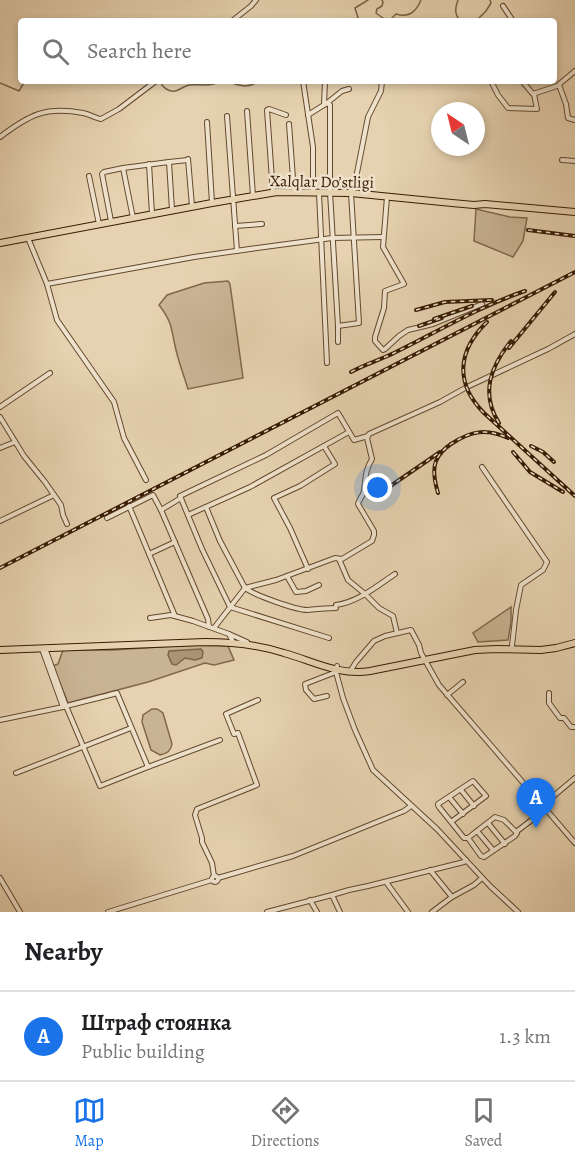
<!DOCTYPE html>
<html lang="en">
<head>
<meta charset="utf-8">
<style>
  :root { --surface:#fff; --page:#f2f2f2; --text:#202124; --muted:#757577; --line:#e0e0e0; --accent:#1a73e8 }
  body { margin:0; font-family:Alegreya,serif; background:var(--page); color:var(--text) }
  .compass { position:absolute; left:431px; top:102px; width:54px; height:54px; border-radius:50%; background:var(--surface); box-shadow:0 3px 9px #0003; rotate:325deg }
  .you { position:absolute; left:378px; top:488px; width:21px; height:21px; margin:-15px; border:4px solid #fff; border-radius:50%; background:#1a73e8; box-shadow:0 0 0 9px #1a73e833 }
  .badge { display:grid; place-items:center; width:39px; height:39px; border-radius:50%; background:var(--accent); color:#fff; font-size:20px; font-weight:700 }
  .pin { position:absolute; translate:-50% -50px; filter:drop-shadow(0 2px 3px #0008) }
  .pin::after { content:''; position:absolute; top:32px; width:21px; height:18px; background:inherit; clip-path:polygon(0 0,100% 0,50% 100%) }
  .list { margin:0; padding:0; list-style:none }
  h2 { display:flex; justify-content:space-between; align-items:center; height:78px; margin:0; padding:0 24px; font-size:26px }
  h2 small { font-size:20px; font-weight:400; color:var(--muted) }
  .list li { display:grid; grid-template-columns:39px 1fr auto; gap:18px; align-items:center; box-sizing:border-box; height:90px; padding:0 24px; border-top:2px solid var(--line) }
  .list b { display:block; font-size:22px; white-space:nowrap }
  .list p { margin:0; font-size:20px; white-space:nowrap; color:var(--muted) }
  .list em { font-size:20px; font-style:normal; color:var(--muted) }
  .icon { flex:none; width:33px; height:33px; fill:none; stroke:currentColor; stroke-width:2; stroke-linecap:round; stroke-linejoin:round }
  .map { position:relative; flex:none; width:575px; height:912px; overflow:hidden }
  .search { position:absolute; background:var(--surface); box-shadow:0 3px 9px #0003; left:18px; right:18px; top:18px; height:66px; display:flex; align-items:center; gap:15px; box-sizing:border-box; padding:0 21px; border-radius:6px; color:var(--muted); font-size:22px }
  .sheet { height:168px; background:var(--surface) }
  nav { display:flex; justify-content:space-around; align-items:center; box-sizing:border-box; height:84px; border-top:2px solid var(--line); background:var(--surface); font-size:16px; color:var(--muted) }
  nav a { display:grid; justify-items:center; gap:3px }
  nav .on { color:var(--accent) }
  .map>svg:first-child { display:block }
  .green { fill:#c8b393; stroke:#80674b; stroke-width:1.5 }
  .water { fill:#aa9475; stroke:#7c6447; stroke-width:1.5 }
  .lines { fill:none; stroke-linecap:round; stroke-linejoin:round }
  .stream { stroke:#7c6447; stroke-width:1.5 }
  .minor-casing { stroke:#63492e; stroke-width:6 }
  .major-casing { stroke:#371b03; stroke-width:8 }
  .minor { stroke:#efe2cc; stroke-width:4 }
  .major { stroke:#e6d2b0; stroke-width:6 }
  .rail-casing { stroke:#371b03; stroke-width:4 }
  .rail { stroke:#efe2cc; stroke-width:1.5; stroke-dasharray:4.5; stroke-linecap:butt }
  .labels { text-anchor:middle; stroke-width:5; stroke-linejoin:round; paint-order:stroke }
  .street-label { font-size:16px; fill:#371b03; stroke:#efe2cc }
</style>
</head>
<body>
<div class="map">
<svg width="575" height="912" viewBox="0 0 575 912">
  <rect width="100%" height="100%" fill="#e6d2b0"/>
  <filter id="stains"><feTurbulence type="fractalNoise" baseFrequency=".00333" numOctaves="4"/><feColorMatrix values="0 0 0 0 .2 0 0 0 0 .09 0 0 0 0 .02 0 0 0 .5 -.17"/></filter>
  <radialGradient id="worn" r=".72"><stop offset=".6" stop-color="#630" stop-opacity="0"/><stop offset="1" stop-color="#630" stop-opacity=".3"/></radialGradient>
  <g class="green">
    <path d="M476,209L510,217L527,218L523,241L513,257L474,241Z"/>
    <path d="M228,281L230,284L243,378L188,389C184,376 179,363 176,350C171,329 173,323 159,305L167,295L204,283Z"/>
    <path d="M511,607V622L508,640L478,642L473,633Z"/>
    <path d="M191,645L228,646L234,660L214,665L205,663L148,682L68,703L53,666L58,664L63,650H112Z"/>
    <path d="M152,709H157L163,713L172,744C171,751 167,754 160,755L151,750L142,722L143,715Z"/>
  </g>
  <path class="water" d="M201,649L203,652L202,658L195,660L185,658L176,665L172,664L168,655L169,651Z"/>
  <g class="lines">
    <g class="stream">
      <path d="M382,0L383,2L382,6L377,9L376,13L387,21"/>
      <path d="M458,0C455,8 454,15 461,21"/>
      <path d="M359,21L355,8L368,0"/>
      <path d="M389,21L396,14C409,18 416,12 421,0"/>
      <path d="M476,21L486,11L491,3L490,0"/>
      <path d="M160,81C162,87 168,92 175,91C180,90 184,86 189,85C197,84 205,86 214,84L216,81"/>
      <path d="M225,81C240,85 246,90 259,81"/>
      <path d="M0,83L19,91L25,81L33,82L35,81"/>
    </g>
    <g class="minor-casing">
      <g id="minor">
        <path d="M503,6L513,21"/>
        <path d="M232,21L251,6L256,0"/>
        <path d="M303,81L313,147V192"/>
        <path d="M491,81L498,95L508,108L537,109L534,94"/>
        <path d="M522,81L533,94L557,86L575,71"/>
        <path d="M559,85L566,104L568,118L575,120"/>
        <path d="M327,103L330,105V192L338,326V342"/>
        <path d="M324,105L325,81"/>
        <path d="M247,111L253,196"/>
        <path d="M308,115L327,103L342,91L349,89"/>
        <path d="M227,116L237,251"/>
        <path d="M207,122L212,203"/>
        <path d="M289,124L294,192"/>
        <path d="M0,137C29,115 45,106 83,113C89,114 95,118 101,119L119,109L156,81"/>
        <path d="M188,159L192,206"/>
        <path d="M562,160L575,161"/>
        <path d="M169,162L188,160"/>
        <path d="M149,164L152,214"/>
        <path d="M89,176L99,224"/>
        <path d="M273,193L267,110L269,109L286,115"/>
        <path d="M319,193L327,363"/>
        <path d="M353,193L368,117L381,91L382,81"/>
        <path d="M387,197L383,247L404,284L385,291L384,308L375,337V341L383,350L385,349L399,336L408,330L433,324L482,304"/>
        <path d="M133,218L123,168L169,162L172,210"/>
        <path d="M111,221L102,174L104,172L123,168"/>
        <path d="M235,226L262,224"/>
        <path d="M28,238L47,284L57,320L114,402L124,438L146,480"/>
        <path d="M47,284L194,257L257,248L332,238L383,237"/>
        <path d="M338,326L359,323L351,193"/>
        <path d="M0,407L50,373"/>
        <path d="M0,417L24,456L45,482L61,505L63,515L67,524"/>
        <path d="M0,448L15,442"/>
        <path d="M482,467L547,562L543,570L521,585L516,610L512,646"/>
        <path d="M129,506L175,616"/>
        <path d="M206,507L220,541L245,588C254,595 296,610 307,610C317,609 326,608 336,608"/>
        <path d="M161,510L181,498"/>
        <path d="M188,515L250,487L349,432"/>
        <path d="M107,518L153,495L161,510L208,619L209,627"/>
        <path d="M0,521L54,495"/>
        <path d="M149,554L175,542"/>
        <path d="M339,559L348,580L365,594L379,608L393,616L397,633"/>
        <path d="M308,569L290,528L274,498L300,486L335,464L324,446"/>
        <path d="M287,576L296,592L306,591L319,585"/>
        <path d="M336,605C358,602 377,586 395,574"/>
        <path d="M150,618L171,615L193,621L229,634L233,642"/>
        <path d="M214,628L245,588L276,580L335,558L342,559L372,541L374,535V531L358,504C359,499 364,495 364,490C366,476 365,471 372,459L367,438L369,434L440,402L467,387L548,349L575,334"/>
        <path d="M229,634L247,642"/>
        <path d="M329,638L230,607L202,549L180,496L266,455L338,413L354,440L368,436"/>
        <path d="M42,649L63,707"/>
        <path d="M337,666L336,672L343,698L355,730L373,770L437,829L490,886L518,912"/>
        <path d="M351,670L356,662L374,641L385,636L411,630L419,645L421,653L439,685L575,843"/>
        <path d="M549,693V703L560,718H564L571,727H575"/>
        <path d="M447,695L463,682"/>
        <path d="M327,696L314,699L306,690L305,684L336,672"/>
        <path d="M0,720L63,707C81,702 99,698 117,693L148,767L100,786L66,706L45,648"/>
        <path d="M148,767L220,740"/>
        <path d="M16,773L131,728"/>
        <path d="M461,790L474,806"/>
        <path d="M449,797L463,814"/>
        <path d="M543,805L575,778"/>
        <path d="M451,822L486,796L473,781L438,804V805L439,807C447,817 456,828 464,838H468L481,856L484,857L515,836L517,833L516,832"/>
        <path d="M488,823L505,844"/>
        <path d="M477,831L493,850"/>
        <path d="M468,838L495,817L504,820L516,832L546,809"/>
        <path d="M430,870L452,897L474,885L482,878"/>
        <circle cx="215" cy="879" r="3"/>
        <path d="M214,876L212,863L202,842V838L195,815L197,809L257,785L238,733L234,734L226,714L258,700"/>
        <path d="M0,878L20,912"/>
        <path d="M218,878L293,856L404,811L411,806"/>
        <path d="M386,882L408,912"/>
        <path d="M310,900L317,912"/>
        <path d="M108,912L212,880"/>
        <path d="M267,912L332,895"/>
        <path d="M340,912L332,895L349,890L368,886L464,862L466,860"/>
        <path d="M432,912L452,897"/>
      </g>
    </g>
    <g class="major-casing">
      <g id="major">
        <path d="M0,243L212,203L277,192L351,193L452,203L474,205L485,204L575,212"/>
        <path d="M0,650L205,642C232,642 259,645 284,653C313,661 339,676 370,671L475,650L497,649L541,650L556,648L575,643"/>
      </g>
    </g>
    <use href="#minor" class="minor"/>
    <use href="#major" class="major"/>
    <g class="rail-casing">
      <g id="rail">
        <path d="M528,230L575,236"/>
        <path d="M416,310L445,302L492,300"/>
        <path d="M434,319L472,306"/>
        <path d="M487,322C458,350 454,383 484,413L575,496"/>
        <path d="M419,326L442,318"/>
        <path d="M509,348L555,292"/>
        <path d="M351,372C365,364 380,360 394,353C437,332 478,307 525,291"/>
        <path d="M499,423C480,393 491,366 511,341"/>
        <path d="M531,446L543,452L554,462"/>
        <path d="M513,452L530,472L563,492"/>
        <path d="M389,487L440,452"/>
        <path d="M438,493C435,483 432,471 436,461C439,454 445,448 451,444C471,431 486,428 508,438"/>
        <path d="M0,568L575,272"/>
      </g>
    </g>
    <use href="#rail" class="rail"/>
  </g>
  <g class="labels">
    <g class="street-label">
      <text transform="translate(322 181) rotate(1)" y="6">Xalqlar Do’stligi</text>
    </g>
  </g>
  <rect width="100%" height="100%" filter="url(#stains)"/>
  <rect width="100%" height="100%" fill="url(#worn)"/>
</svg>
<svg class="compass" viewBox="-18 -18 36 36"><path d="M0-13l5 13h-10z" fill="#e53935"/><path d="M0 13l5-13h-10z" fill="#757577"/></svg>
<div class="you"></div>
<div class="pin badge" style="left:536px;top:828px">A</div>
<div class="search"><svg class="icon" aria-label="search" viewBox="0 0 24 24"><circle cx="10" cy="10" r="6"/><path d="M15 15l6 6"/></svg>Search here</div>
</div>
<section class="sheet">
<h2>Nearby<small></small></h2>
<ul class="list">
<li><span class="badge">A</span><div><b>Штраф стоянка</b><p>Public building</p></div><em>1.3 km</em></li>
</ul>
</section>
<nav>
<a class="on"><svg class="icon" aria-label="map" viewBox="0 0 24 24"><path d="M3 6l6-2 6 2 6-2v14l-6 2-6-2-6 2zM9 4v14M15 6v14"/></svg>Map</a>
<a><svg class="icon" aria-label="directions" viewBox="0 0 24 24"><path d="M12 3l9 9-9 9-9-9zM9 14v-3h6M13 9l2 2-2 2"/></svg>Directions</a>
<a><svg class="icon" aria-label="saved" viewBox="0 0 24 24"><path d="M7 4h10v16l-5-4-5 4z"/></svg>Saved</a>
</nav>
</body>
</html>
